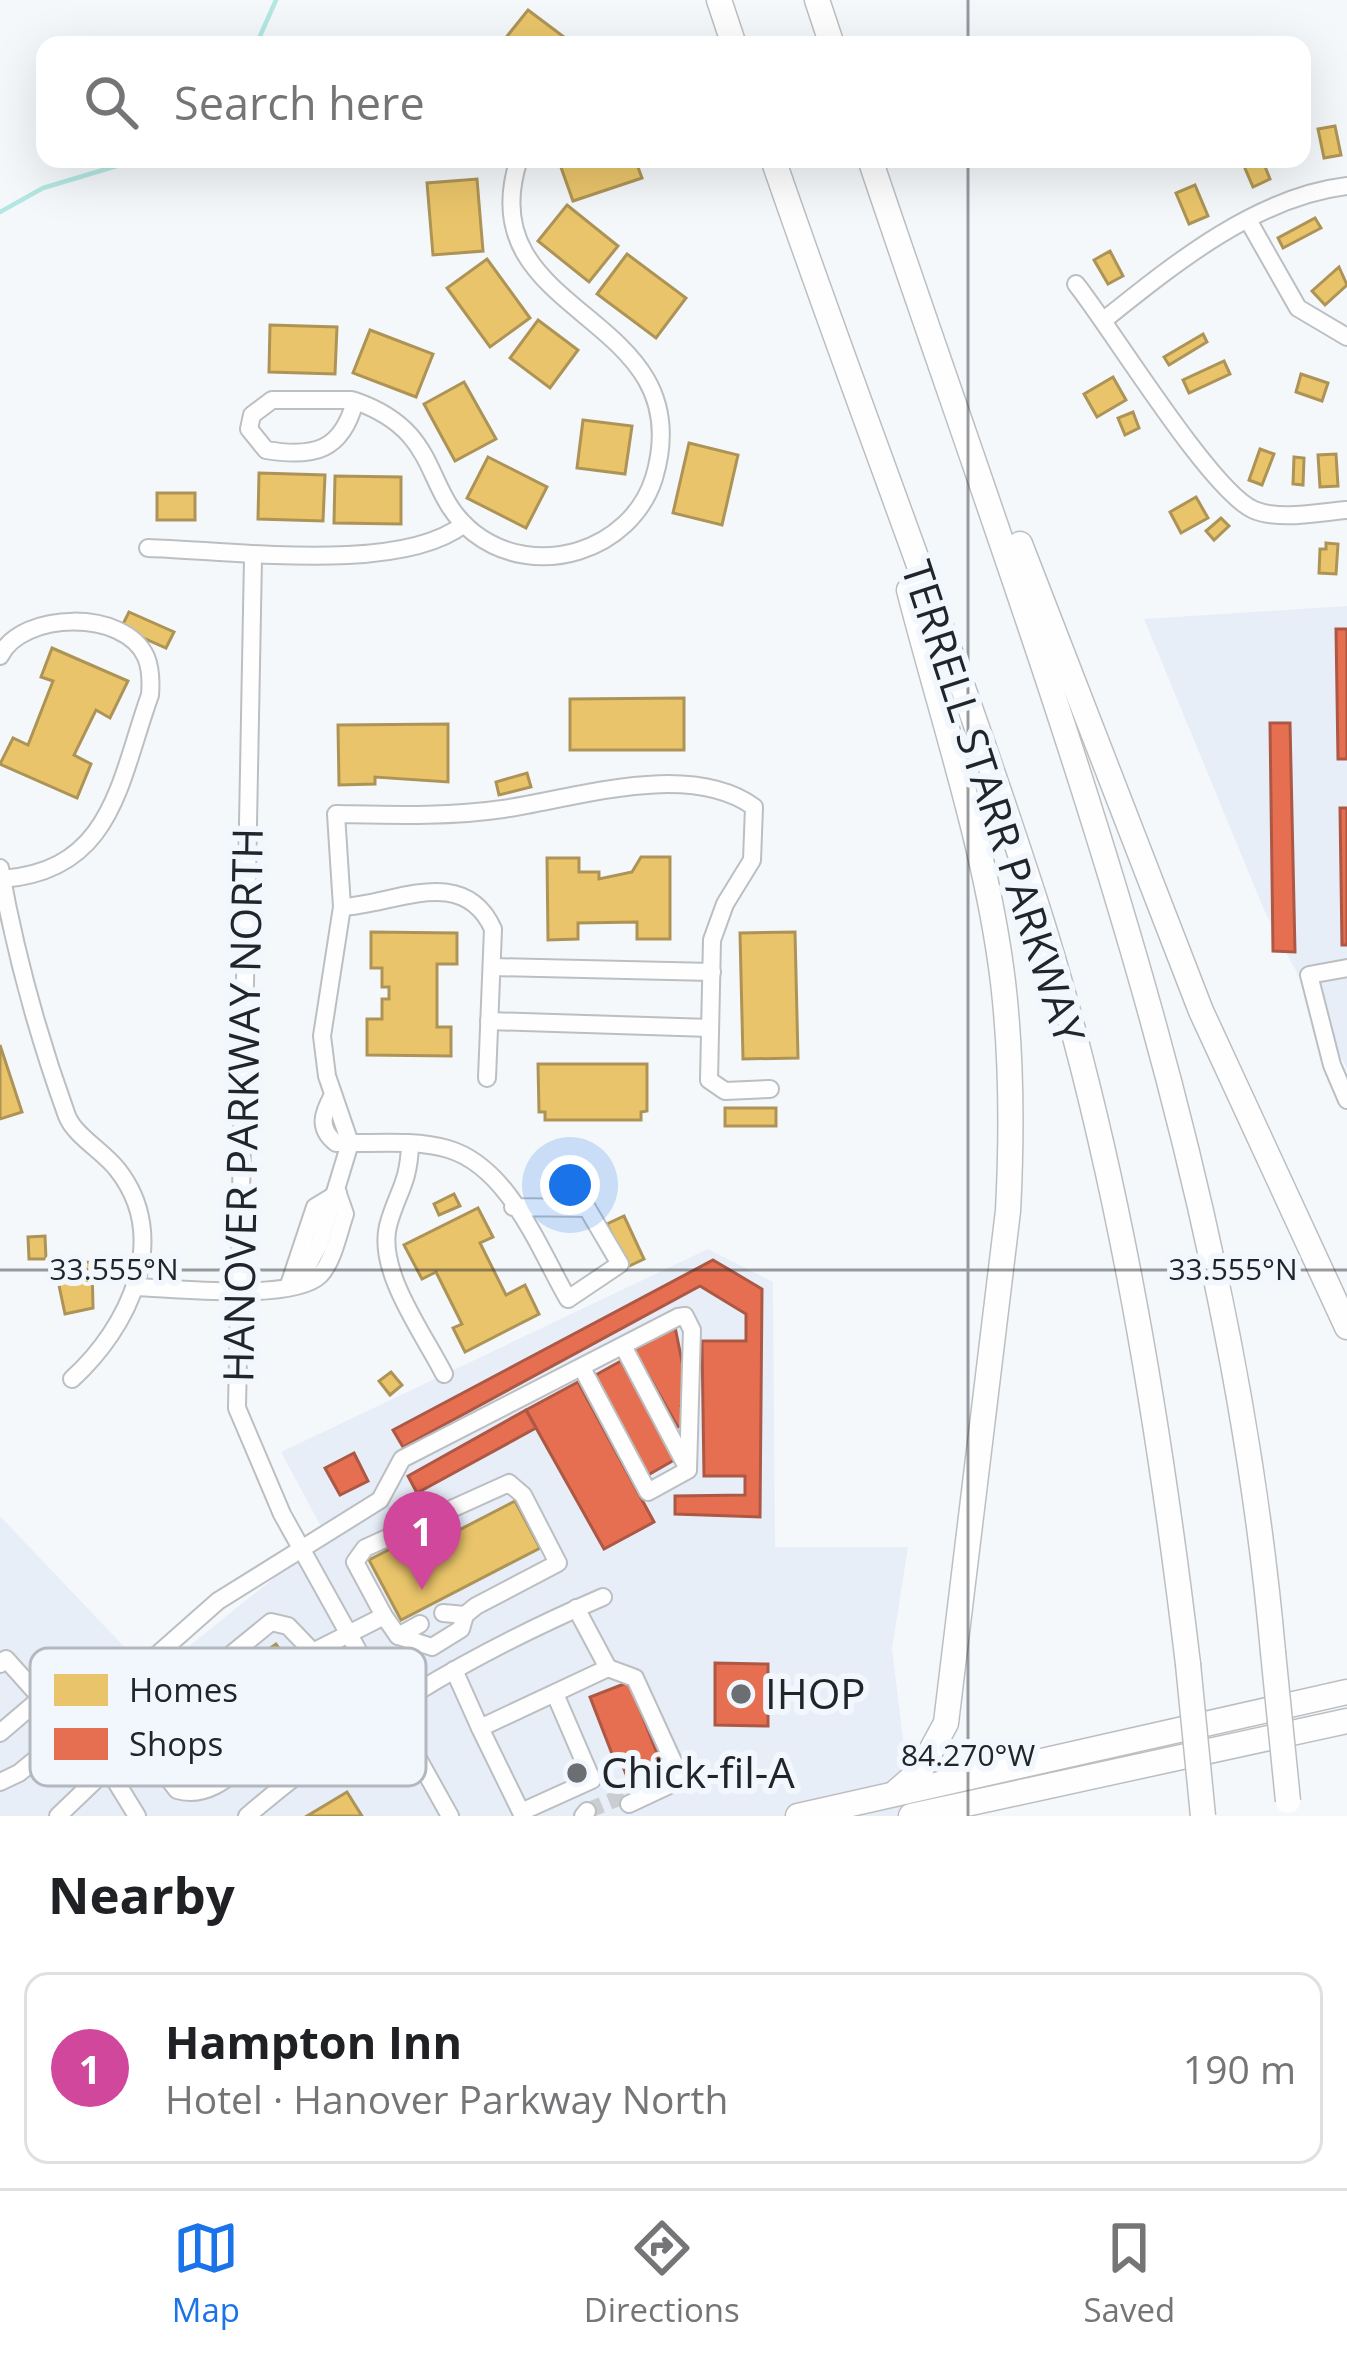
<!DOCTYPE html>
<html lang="en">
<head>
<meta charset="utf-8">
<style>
  :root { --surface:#fff; --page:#f2f2f2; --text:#202124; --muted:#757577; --line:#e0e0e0; --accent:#1a73e8 }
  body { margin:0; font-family:"Open Sans",sans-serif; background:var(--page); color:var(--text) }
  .you { position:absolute; left:570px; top:1185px; width:42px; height:42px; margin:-30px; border:9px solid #fff; border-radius:50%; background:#1a73e8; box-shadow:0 0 0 18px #1a73e833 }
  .badge { display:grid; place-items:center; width:78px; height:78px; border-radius:50%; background:var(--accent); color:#fff; font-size:39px; font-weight:700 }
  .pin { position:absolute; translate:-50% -99px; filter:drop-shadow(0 3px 6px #0008) }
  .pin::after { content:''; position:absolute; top:63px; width:42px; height:36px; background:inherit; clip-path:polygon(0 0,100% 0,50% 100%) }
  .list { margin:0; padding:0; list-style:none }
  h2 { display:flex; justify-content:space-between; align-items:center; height:156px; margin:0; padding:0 48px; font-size:51px }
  h2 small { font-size:39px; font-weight:400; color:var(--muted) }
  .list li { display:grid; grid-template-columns:78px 1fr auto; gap:36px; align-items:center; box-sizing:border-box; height:192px; margin:0 24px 24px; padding:0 24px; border:3px solid var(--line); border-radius:24px }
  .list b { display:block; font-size:45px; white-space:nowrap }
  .list p { margin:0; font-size:39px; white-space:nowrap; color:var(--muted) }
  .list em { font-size:39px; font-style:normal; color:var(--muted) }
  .icon { flex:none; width:66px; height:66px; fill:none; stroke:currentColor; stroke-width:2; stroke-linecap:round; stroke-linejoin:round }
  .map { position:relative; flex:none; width:1347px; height:1816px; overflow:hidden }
  .search { position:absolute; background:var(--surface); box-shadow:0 12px 48px #0002; left:36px; right:36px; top:36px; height:132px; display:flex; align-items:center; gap:30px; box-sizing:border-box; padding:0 42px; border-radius:24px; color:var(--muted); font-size:45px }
  .sheet { height:372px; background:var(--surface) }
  nav { display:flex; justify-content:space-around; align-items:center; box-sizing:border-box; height:168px; border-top:3px solid var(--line); background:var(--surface); font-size:33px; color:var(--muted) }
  nav a { display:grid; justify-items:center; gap:6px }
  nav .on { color:var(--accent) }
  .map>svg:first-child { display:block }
  .built { fill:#e7eef8 }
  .homes { fill:#e9c46a; stroke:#ad9456; stroke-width:3 }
  .shops { fill:#e76f51; stroke:#ac5845; stroke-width:3 }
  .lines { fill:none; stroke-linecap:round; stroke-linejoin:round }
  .stream { stroke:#b2e7e2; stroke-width:4.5 }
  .minor-tunnel { stroke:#cbced1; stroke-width:16; stroke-dasharray:16 8; stroke-linecap:butt }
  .minor-casing { stroke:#bcbfc2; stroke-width:20 }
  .highway-casing { stroke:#bcbfc2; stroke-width:27 }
  .minor { stroke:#fefefe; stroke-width:16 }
  .highway { stroke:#fefefe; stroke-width:24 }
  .highway-bridge-casing { stroke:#bcbfc2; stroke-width:27; stroke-linecap:butt }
  .highway-bridge { stroke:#fefefe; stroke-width:24 }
  .ticks { fill:none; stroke:#212428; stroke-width:3; stroke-opacity:0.45 }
  .poi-dot { fill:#6b6e72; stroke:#f2f7fe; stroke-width:4.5 }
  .labels { text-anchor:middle; stroke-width:12; stroke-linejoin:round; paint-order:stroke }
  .street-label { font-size:42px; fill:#212428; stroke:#f2f7fe }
  .poi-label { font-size:42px; fill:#212428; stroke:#f2f7fe; text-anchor:start }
  .key { fill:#f2f7fe; stroke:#b3b8be; stroke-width:3 }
  .key-label { font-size:33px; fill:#212428 }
  .ticks-label { font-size:30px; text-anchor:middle; fill:#212428; stroke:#f2f7fe; stroke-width:12; stroke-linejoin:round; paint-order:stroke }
</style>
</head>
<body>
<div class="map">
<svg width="1347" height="1816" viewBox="0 0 1347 1816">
  <rect width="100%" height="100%" fill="#f5f8fb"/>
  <g class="built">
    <path d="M1347,606V1069L1265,912L1144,619Z"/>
    <path d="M708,1249L773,1282L775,1547H908L892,1649L905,1755L951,1816H0V1516L152,1676L326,1536L281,1452Z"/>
  </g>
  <g class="homes">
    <path d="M528,10L568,40L564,45H500Z"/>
    <path d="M1335,126L1341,155L1324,158L1318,129Z"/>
    <path d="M558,159H635L642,178L573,201Z"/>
    <path d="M1241,159H1262L1270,179L1253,187Z"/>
    <path d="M477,179L483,251L433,255L427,183Z"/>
    <path d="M1195,185L1208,216L1189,224L1176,193Z"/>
    <path d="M567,205L618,246L589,282L538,241Z"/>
    <path d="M1315,218L1321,228L1283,248L1278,238Z"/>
    <path d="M1110,251L1123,276L1108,284L1094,260Z"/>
    <path d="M627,254L686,298L656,338L597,294Z"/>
    <path d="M487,259L530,318L490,347L447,288Z"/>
    <path d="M1339,267L1347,285L1325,305L1312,291Z"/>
    <path d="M538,320L578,350L550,388L510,358Z"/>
    <path d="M270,325L337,327L335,374L269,372Z"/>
    <path d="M370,330L433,354L416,397L353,373Z"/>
    <path d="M1203,334L1207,342L1169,365L1164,357Z"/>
    <path d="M1224,361L1230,374L1189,393L1183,380Z"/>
    <path d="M1301,374L1328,383L1322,401L1296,392Z"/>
    <path d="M1113,377L1126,400L1097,417L1084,394Z"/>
    <path d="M464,382L496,439L455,461L424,404Z"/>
    <path d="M1133,412L1139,428L1125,435L1118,418Z"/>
    <path d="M583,420L632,426L625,474L577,468Z"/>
    <path d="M689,443L738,455L722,525L673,513Z"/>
    <path d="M1260,449L1274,454L1262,485L1249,480Z"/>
    <path d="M1336,454L1338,486L1320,487L1318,455Z"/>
    <path d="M488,457L547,487L526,528L467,498Z"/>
    <path d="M1294,457L1304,458L1303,485L1293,484Z"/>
    <path d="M259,473L325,475L323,521L258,519Z"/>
    <path d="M335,476L401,477V524L334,523Z"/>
    <rect x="157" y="493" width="38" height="27"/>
    <path d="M1196,497L1208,518L1181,533L1170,512Z"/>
    <path d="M1221,518L1229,526L1214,540L1206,531Z"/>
    <path d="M1326,543L1338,544L1336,574L1319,573L1320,549H1326Z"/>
    <path d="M129,612L174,632L166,648L121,628Z"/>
    <path d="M52,648L128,681L110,718L96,710L74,755L91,764L77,798L0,764L13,738L28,745L53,681L41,677Z"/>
    <path d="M684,698V750H570V699Z"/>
    <path d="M448,724V782L375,777V784L339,785L338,725Z"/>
    <path d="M527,773L531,787L499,795L496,782Z"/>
    <path d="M641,857H670V939H637V922L578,923V939L548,940L547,858H579V872H599V879L632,872Z"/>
    <path d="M371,932L457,933V964H437V1027H451V1056L367,1055V1019H382V999H389V987H382V968H371Z"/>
    <path d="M795,932L798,1058L743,1059L740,933Z"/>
    <path d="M0,1045L22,1112L0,1119Z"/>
    <path d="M538,1064H647V1111L641,1112V1120H545V1112H539Z"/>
    <rect x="725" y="1108" width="51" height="18"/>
    <path d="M454,1194L460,1206L439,1215L434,1204Z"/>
    <path d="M478,1208L493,1237L480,1243L506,1295L525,1285L539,1314L465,1352L453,1328L462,1324L436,1272L422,1279L404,1245Z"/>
    <path d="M624,1216L644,1259L627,1267L607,1224Z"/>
    <path d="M45,1236L46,1259H29L28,1237Z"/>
    <path d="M92,1262L93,1308L65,1314L57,1276H65L64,1263Z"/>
    <path d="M391,1372L402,1385L390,1395L379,1381Z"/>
    <path d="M515,1501L540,1548L401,1620L369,1560L427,1530L434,1543Z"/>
    <path d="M276,1644L322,1709L299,1725L284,1703L179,1782L149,1738L244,1672L237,1661L246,1655L250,1662Z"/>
    <path d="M347,1792L362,1816H307Z"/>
  </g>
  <g class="shops">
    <path d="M1336,629H1347V759H1338Z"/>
    <path d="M1270,723H1290L1295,952L1273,951Z"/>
    <path d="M1340,808H1347V945H1342Z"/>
    <path d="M713,1260L762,1289L760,1517L675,1514V1496L745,1495V1476H704L702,1341H746V1314L700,1286L403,1447L393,1430Z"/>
    <path d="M675,1327L690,1401L681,1406L689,1421L678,1427L634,1350Z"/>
    <path d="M621,1361L676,1459L648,1475L592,1377Z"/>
    <path d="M578,1382L654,1522L604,1549L526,1410Z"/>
    <path d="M526,1410L536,1428L417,1493L408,1476Z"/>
    <path d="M354,1453L368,1481L340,1495L325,1468Z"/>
    <path d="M715,1663L768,1664V1726L715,1725Z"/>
    <path d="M629,1682L662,1766L628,1779L621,1762L616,1764L590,1697Z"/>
  </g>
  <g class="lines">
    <g class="stream">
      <path d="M256,45L276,0"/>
      <path d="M0,212L43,188L140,159"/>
    </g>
    <path class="minor-tunnel" d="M587,1811L626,1795"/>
    <g class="minor-casing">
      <g id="minor">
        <path d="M1248,220L1298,308L1347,337"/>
        <path d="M1076,284C1112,329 1211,492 1254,510C1281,521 1319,512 1347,510"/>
        <path d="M1104,320C1174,264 1256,197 1347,186"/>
        <path d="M355,401C342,451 314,458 266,450L249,429L252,415L272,400H351L355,401C444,432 421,492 474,533C536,581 631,551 654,478C704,310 466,320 519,159"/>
        <path d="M148,548C228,550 400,575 464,524"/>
        <path d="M253,558L237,1408L282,1514L450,1816"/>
        <path d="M0,656C22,611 125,609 146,657C151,669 151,683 150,695C119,781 113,871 2,879"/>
        <path d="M0,868C15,952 38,1036 67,1116C75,1136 103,1151 117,1169C172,1238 129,1327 72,1379"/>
        <path d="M342,907C393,905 463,863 493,929L487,1078"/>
        <path d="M492,967L712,972"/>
        <path d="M1347,968L1309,975L1332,1065L1347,1100"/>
        <path d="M489,1021L710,1028"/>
        <path d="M333,1095C323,1113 317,1128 336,1143C372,1144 413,1139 448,1149C509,1167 539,1249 568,1299L620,1264L587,1208L513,1207"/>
        <path d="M410,1144C409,1184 397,1192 388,1226C377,1272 424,1334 444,1374"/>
        <path d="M289,1285L302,1276L319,1245L350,1143L327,1076L322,1036L342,907L336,814C392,815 448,817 503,809C577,798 689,760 754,807L752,860L725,904L712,940L709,1080L725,1091L770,1089"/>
        <path d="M289,1285L315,1207L338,1193"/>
        <path d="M135,1287C173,1288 293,1302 320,1275C333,1262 339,1231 345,1214L338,1194"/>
        <path d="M623,1346L688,1469"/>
        <path d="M443,1613L465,1615"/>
        <path d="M398,1636L420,1624"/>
        <path d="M313,1652L329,1688L328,1713C312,1726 296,1730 278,1740C246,1757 217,1802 177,1790L144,1747L142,1727L271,1622L288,1626L313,1652L384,1616L398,1636L432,1647L461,1629L465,1615L476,1606L558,1563L523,1495L509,1483L365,1548L355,1562L384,1616"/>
        <path d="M0,1664L6,1659L41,1698L0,1733"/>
        <path d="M608,1668L635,1678L678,1772L676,1782L629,1804"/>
        <path d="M454,1670L480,1728L608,1668L576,1608"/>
        <path d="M80,1723L137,1816"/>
        <path d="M480,1728L521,1812L592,1780L555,1694"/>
        <path d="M0,1782L19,1773L80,1723L218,1601L380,1500L402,1459L678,1317L685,1316L692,1330L688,1470L648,1492L582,1368"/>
        <path d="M58,1816L108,1768"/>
        <path d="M247,1816C360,1720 466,1656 603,1597"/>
        <path d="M583,1816L587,1811"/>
      </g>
    </g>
    <g class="highway-casing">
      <g id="highway">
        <path d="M719,0L734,45"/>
        <path d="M817,0L832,45"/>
        <path d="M773,159C858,406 954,649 1034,897C1114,1146 1157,1405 1188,1664"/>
        <path d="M870,159C1035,650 1227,1131 1273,1652"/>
        <path d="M1020,544L1201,1011L1347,1327"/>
        <path d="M896,1792L920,1771L946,1723L1008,1211C1012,1134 1012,1059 1003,982C987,850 942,719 909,590"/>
        <path d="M798,1816L1347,1692"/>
        <path d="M911,1816L1347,1721"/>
      </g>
    </g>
    <use href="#minor" class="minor"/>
    <use href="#highway" class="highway"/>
    <g class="highway-bridge-casing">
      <g id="highway-bridge">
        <path d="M1273,1652L1288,1801"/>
        <path d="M1188,1664L1203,1816"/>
      </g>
    </g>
    <use href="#highway-bridge" class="highway-bridge"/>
  </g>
  <path class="ticks" d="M968,0V45M968,159V1816M0,1270H1347"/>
  <g class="poi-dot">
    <circle cx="741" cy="1694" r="12"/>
    <circle cx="577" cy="1773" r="12"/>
  </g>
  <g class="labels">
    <g class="street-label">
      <text transform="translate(993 802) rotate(72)" y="15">TERRELL STARR PARKWAY</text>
      <text transform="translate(243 1105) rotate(-89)" y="15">HANOVER PARKWAY NORTH</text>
    </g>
    <g class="poi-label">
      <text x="765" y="1709">IHOP</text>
      <text x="601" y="1788">Chick-fil-A</text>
    </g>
  </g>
  <rect x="30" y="1648" width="396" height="138" rx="18" class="key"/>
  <rect x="54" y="1674" width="54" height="32" fill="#e9c46a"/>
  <rect x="54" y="1728" width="54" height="32" fill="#e76f51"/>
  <g class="key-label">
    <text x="129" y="1702">Homes</text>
    <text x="129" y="1756">Shops</text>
  </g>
  <g class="ticks-label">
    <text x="114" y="1280">33.555°N</text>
    <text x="1233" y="1280">33.555°N</text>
    <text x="968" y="1766">84.270°W</text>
  </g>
</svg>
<div class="you"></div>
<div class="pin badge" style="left:422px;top:1590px;background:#d1479c">1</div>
<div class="search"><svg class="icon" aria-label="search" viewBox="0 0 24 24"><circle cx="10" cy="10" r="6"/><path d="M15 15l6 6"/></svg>Search here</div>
</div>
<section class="sheet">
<h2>Nearby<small></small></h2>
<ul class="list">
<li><span class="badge" style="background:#d1479c">1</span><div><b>Hampton Inn</b><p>Hotel · Hanover Parkway North</p></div><em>190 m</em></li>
</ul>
</section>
<nav>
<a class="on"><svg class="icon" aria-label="map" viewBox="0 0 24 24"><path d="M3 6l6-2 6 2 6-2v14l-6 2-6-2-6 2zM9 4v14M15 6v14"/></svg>Map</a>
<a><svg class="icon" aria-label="directions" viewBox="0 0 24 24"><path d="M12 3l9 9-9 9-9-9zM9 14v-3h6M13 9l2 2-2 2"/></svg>Directions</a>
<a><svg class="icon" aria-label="saved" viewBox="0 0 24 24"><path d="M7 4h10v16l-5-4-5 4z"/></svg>Saved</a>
</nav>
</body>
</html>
